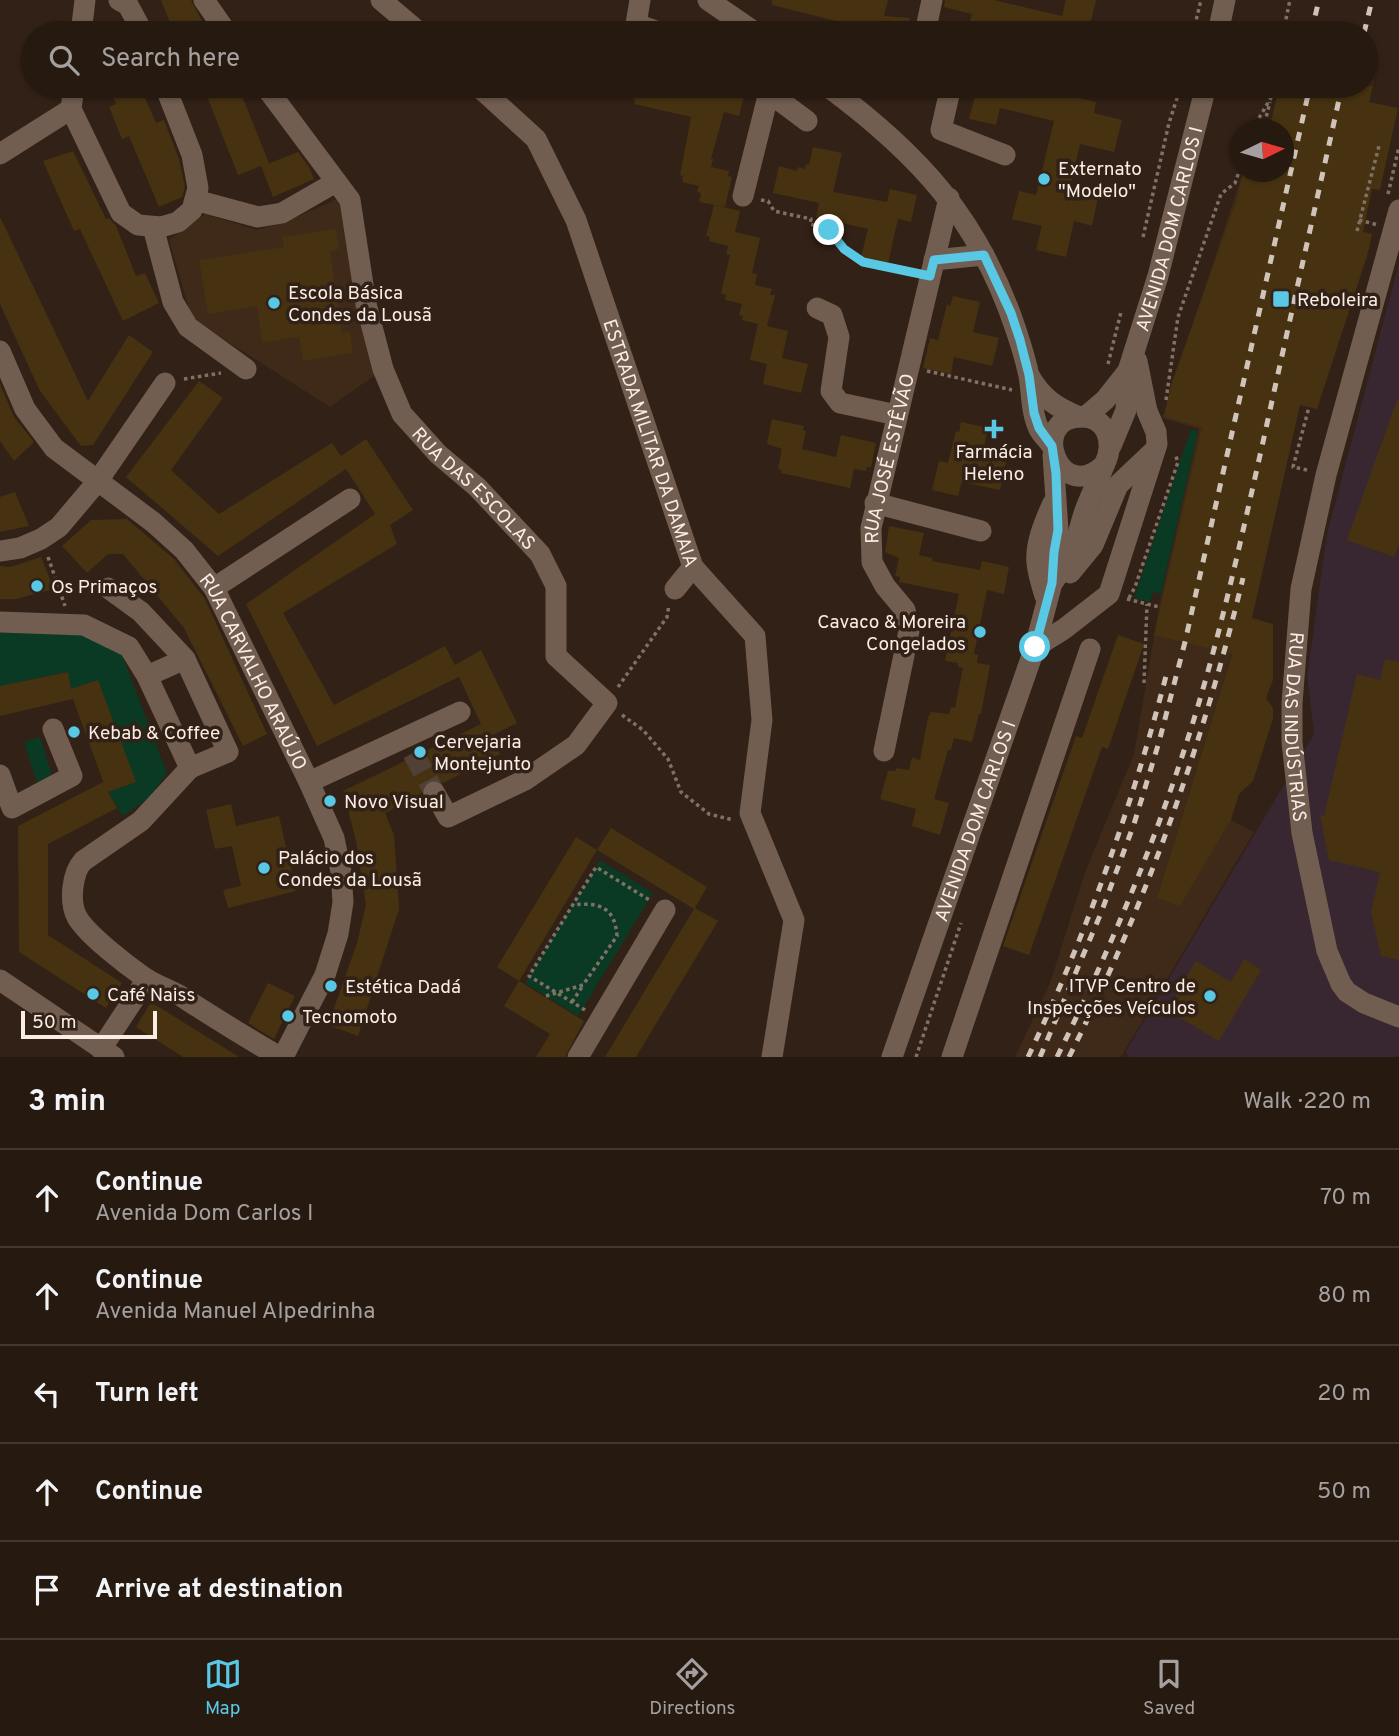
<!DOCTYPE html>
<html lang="en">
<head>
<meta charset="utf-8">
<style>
  :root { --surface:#261910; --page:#32261e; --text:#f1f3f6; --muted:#a4a09f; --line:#423830; --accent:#59c8e5 }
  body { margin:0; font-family:Overpass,sans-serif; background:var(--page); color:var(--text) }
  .compass { position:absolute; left:1231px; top:119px; width:63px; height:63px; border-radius:50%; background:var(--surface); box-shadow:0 2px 5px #0004; rotate:85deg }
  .scale { position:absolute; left:21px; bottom:18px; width:136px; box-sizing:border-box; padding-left:7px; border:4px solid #f9ede5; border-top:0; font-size:19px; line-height:24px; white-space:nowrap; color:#f9ede5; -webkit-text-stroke:5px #322116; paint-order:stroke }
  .stop { position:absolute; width:21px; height:21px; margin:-16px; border:5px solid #59c8e5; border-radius:50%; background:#fff }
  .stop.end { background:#59c8e5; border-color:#fff; box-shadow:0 2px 7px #0008 }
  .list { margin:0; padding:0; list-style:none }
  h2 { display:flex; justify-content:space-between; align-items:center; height:91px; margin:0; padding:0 28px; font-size:30px }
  h2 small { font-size:23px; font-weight:400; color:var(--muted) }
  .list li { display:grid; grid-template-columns:46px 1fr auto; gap:21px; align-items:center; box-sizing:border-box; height:98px; padding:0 28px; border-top:2px solid var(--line) }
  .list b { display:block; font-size:26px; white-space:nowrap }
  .list p { margin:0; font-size:23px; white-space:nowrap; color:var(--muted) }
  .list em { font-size:23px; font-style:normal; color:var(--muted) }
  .icon { flex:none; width:38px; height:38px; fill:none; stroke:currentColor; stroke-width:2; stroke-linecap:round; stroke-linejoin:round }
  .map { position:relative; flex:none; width:1399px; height:1057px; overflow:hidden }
  .search { position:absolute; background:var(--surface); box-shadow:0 2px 5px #0004; left:21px; right:21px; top:21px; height:77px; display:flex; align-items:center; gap:18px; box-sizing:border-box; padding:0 24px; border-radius:38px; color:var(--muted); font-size:26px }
  .sheet { height:581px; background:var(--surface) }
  nav { display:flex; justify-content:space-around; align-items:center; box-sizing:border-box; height:98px; border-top:2px solid var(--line); background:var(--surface); font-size:19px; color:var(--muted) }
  nav a { display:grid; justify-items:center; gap:4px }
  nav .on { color:var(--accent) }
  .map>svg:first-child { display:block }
  .built { fill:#3f2918 }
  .industrial { fill:#382731 }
  .green { fill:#0a3a23 }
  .building { fill:#463210 }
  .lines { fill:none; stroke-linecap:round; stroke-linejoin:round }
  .minor-tunnel { stroke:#504035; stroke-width:21; stroke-dasharray:21 10; stroke-linecap:butt }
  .path { stroke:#807167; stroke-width:3.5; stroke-dasharray:3.5 3.5; stroke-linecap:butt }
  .minor { stroke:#725e50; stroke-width:21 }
  .rail { stroke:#d0c3ba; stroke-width:5; stroke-dasharray:9 9; stroke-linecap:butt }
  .route { stroke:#59c8e5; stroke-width:9 }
  .poi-dot { fill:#59c8e5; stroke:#322116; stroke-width:2.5 }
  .labels { text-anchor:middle; stroke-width:7; stroke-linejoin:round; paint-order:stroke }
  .poi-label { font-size:19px; fill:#f9ede5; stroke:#322116; text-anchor:start }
  .street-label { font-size:19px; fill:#f9ede5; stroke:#322116 }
</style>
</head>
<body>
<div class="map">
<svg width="1399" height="1057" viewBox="0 0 1399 1057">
  <rect width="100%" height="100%" fill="#322116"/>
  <g class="built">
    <path d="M1366,70L1376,72L1341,226L1372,234L1367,256L1300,405L1243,655L1232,653L1157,898L1180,905L1231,820L1254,832L1121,1057H1015L1050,983L1085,872L1134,754L1159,607L1199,429L1162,418L1243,172H1284V130L1269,129L1279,86H1366Z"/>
    <path d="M342,197L374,376L330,407L192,319L169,240L205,214L257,230L290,220Z"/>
  </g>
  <path class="industrial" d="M1399,263V1057H1129L1126,1051L1314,734L1307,677L1327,534Z"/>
  <g class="green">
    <path d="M1191,429L1198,431L1161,594L1153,592L1150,602L1134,598Z"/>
    <path d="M40,630L82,632L121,652L167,773L150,797L123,816L108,792L135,782L98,680L71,689L67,672L0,686V633Z"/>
    <path d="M40,737L52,775L37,783L24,742Z"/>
    <path d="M600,860L653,893L578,1016L525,983Z"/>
  </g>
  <g class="building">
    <path d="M161,0H191L208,33H174Z"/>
    <path d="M772,0H888L884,16L910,18L906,33H837L840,22L772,5Z"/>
    <path d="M945,0H994L1062,16L1066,0H1096L1088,33H1007L969,24L972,14L944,7Z"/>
    <path d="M109,86H140L156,123L164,120L179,159L185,187L182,197L159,207L129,136L122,139L109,107L116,104Z"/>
    <path d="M203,86H238L269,163L265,165L298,152L309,167L314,179L273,197L261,166L238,175Z"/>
    <path d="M632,86H723L745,91L739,116L724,112L711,159H713L711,167L729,171L728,176L732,177L725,207L699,202L701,193L697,192L699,186L682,182L683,176L680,175L691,117L634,104L635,99L630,98Z"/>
    <path d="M991,86H1030L1096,102L1094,113L1122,120L1114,152L1080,144L1069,192L1098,198L1092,226L1074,221L1066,257L1036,250L1042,226L1012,219L1019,191L1036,195L1054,121L1000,108L996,125L969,119L977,89L990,92Z"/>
    <path d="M1247,86H1373L1369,102L1398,108L1380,190L1372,189L1363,232L1372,234L1367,256L1317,409L1300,405L1252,618L1273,624V680L1266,698L1273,708V719L1253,781L1239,794L1231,820L1180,906L1157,898L1232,654L1154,635L1202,427L1164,417L1171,385L1236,202L1243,172H1284V130H1269L1277,98Z"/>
    <path d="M813,147L842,153L833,192L887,202L890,189L917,195L911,222L898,219L888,264L861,257L868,229L816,217L819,203L773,193L779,166L797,171L798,167L805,169L806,164L809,165Z"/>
    <path d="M73,151L106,219L109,218L116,226L136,276L145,273L159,303L123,321L80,229L74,231L43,161Z"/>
    <path d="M714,205L740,211L735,232L760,238L752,273L757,274L755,285L772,289L770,295H775L767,326L788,331L782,358L808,364L801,393L763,384L767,364L750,360L758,324L742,320L743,316L739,315L742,304L725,300L726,295L721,293L730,255L726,254L728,246L709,241L710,237L706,236Z"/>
    <path d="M0,217L88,401L129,335L153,352L93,445L81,446L40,391L0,304Z"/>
    <path d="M336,229L339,249L330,251L342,333L350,332L353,353L303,361L299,337L262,343L257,306L208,314L199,260L284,247L282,237Z"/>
    <path d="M953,296L980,302L973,332L999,338L992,366L954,357L951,374L923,368L930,338L938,340L947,304L950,306Z"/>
    <path d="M199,381L223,398L171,470L219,514L332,443L341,456L366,439L413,510L390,525L397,544L283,613L334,705L445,646L455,665L481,650L517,723L491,736L500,754L443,783L435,779L428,780L422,786L421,794L385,813L394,835L399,909L358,1036L328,1025L357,943L366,905L356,841L343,791L481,724L459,677L317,746L246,604L375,514L346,469L218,556L126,477Z"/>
    <path d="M0,384L14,417L34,442L14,461L0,441Z"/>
    <path d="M1397,400L1399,401V544L1394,557L1347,540Z"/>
    <path d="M772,419L804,426L803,430L806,431L802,449L836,457L841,435L876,443L871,467H867L866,471L854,469L850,488L781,473L782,470L778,469L782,449L767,444Z"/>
    <path d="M961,422L988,428L982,457L1006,462L1000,490L962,482L958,496L932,490L939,461L948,463L956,431L959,432Z"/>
    <path d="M15,492L29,526L0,532V497Z"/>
    <path d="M127,519L174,559L205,599L267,734L243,746L184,628L123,554H108L87,573L62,546L91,520Z"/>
    <path d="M889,526L924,533L919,555L932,558V561L980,570L982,561L1009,567L1004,594L987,590L974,654L978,655L977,663L990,665L981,714H979L972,742L954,738L951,750H948L934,799L949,803L940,835L912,826L916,809L880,799L888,771H895L897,768L909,770L912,757L920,760L928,717L931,712L949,714L951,707L955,708L963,668L958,667V663L945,661L959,594L899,582L900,577L895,576L899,558L885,552Z"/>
    <path d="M41,557L54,589L16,599H0V566L10,567Z"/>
    <path d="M1118,635L1144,644L1108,749L1102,747L1029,955L1003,946L1076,736L1082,738Z"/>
    <path d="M1385,659L1399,662V960L1381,956L1371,912L1380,872L1329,860L1320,815L1324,816L1357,674L1380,680Z"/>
    <path d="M68,672L71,689L98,680L136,782L108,792L117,808L48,844V935L122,983L106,1008L19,952L18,826L103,782L104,784L73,699L0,716V686Z"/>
    <path d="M231,804L236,826L279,816L296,891L228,908L223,890L241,886L232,846L215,849L206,810Z"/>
    <path d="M611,828L707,887L695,908L718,921L636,1057H605L694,909L597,850Z"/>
    <path d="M576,837L597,850L519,981L497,967Z"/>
    <path d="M1244,959L1261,970L1219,1041L1167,1010L1196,961L1231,982Z"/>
    <path d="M519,981L584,1021L565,1057H536L550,1034L504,1006Z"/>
    <path d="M268,983L295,996L274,1039L248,1023Z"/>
    <path d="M151,1002L239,1057H183L136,1027Z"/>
  </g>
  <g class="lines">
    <path class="minor-tunnel" d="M413,753L434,792"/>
    <g class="path">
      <path d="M972,25L974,33"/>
      <path d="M1193,33L1201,0"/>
      <path d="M1283,33L1290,0"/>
      <path d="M1252,130L1272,96L1274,86"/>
      <path d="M1263,130L1270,102"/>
      <path d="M1388,194L1399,147"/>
      <path d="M761,200L768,201L774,211L811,219L810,224L829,230L844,249L863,262L914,272"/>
      <path d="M1359,220L1378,225"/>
      <path d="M1357,231L1379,146"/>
      <path d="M1143,237L1169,123L1181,86"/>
      <path d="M1108,364L1121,312"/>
      <path d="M927,371L1012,390"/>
      <path d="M184,379L221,373"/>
      <path d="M1166,400L1178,317L1221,194L1235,183L1242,163"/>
      <path d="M1307,470L1293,467L1309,407"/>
      <path d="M48,557L65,606"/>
      <path d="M1129,598L1135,587L1178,462L1175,454"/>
      <path d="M1127,599L1159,607"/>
      <path d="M1144,683L1147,604"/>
      <path d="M618,687L667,617L669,605"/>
      <path d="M622,715L643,730L668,759L681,792L709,814L733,820"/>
      <path d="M546,996L583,985L617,936C615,907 599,902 573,905"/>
      <path d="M572,1002L582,987"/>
      <path d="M585,1010L529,976L596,867L651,901"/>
      <path d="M916,1057L961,923"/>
    </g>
    <g class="minor">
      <path d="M119,0L128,5L143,33"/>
      <path d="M204,0L227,33"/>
      <path d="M381,0L420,33"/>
      <path d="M640,0L636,24L661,33"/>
      <path d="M708,0L756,33"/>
      <path d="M81,33L85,0"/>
      <path d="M925,33L932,0"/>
      <path d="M1218,33L1225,0"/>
      <path d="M74,86L71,109L121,213L138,225L161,227L178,222L192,210L198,188L192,155L165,86"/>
      <path id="s1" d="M265,86L350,200L366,304L383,369L402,414L438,454L477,487L540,554L556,586V656L607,703L576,745L525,780L448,817L434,792"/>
      <path id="s2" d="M478,86L536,139L576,220L693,567L755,636L762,720L750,813L794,920L772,1057"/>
      <path d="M760,86L807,121"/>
      <path d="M827,86C919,154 979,219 1016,330C1021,345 1026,361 1029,376C1032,393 1031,413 1039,429C1042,435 1048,440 1052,446"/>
      <path d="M951,86L941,130L1005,155"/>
      <path d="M0,154L71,109"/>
      <path d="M743,196L769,92L774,86"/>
      <path d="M195,200L258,217L282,213L336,182"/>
      <path id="s3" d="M1399,210L1326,475L1301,589L1292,703V742L1302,833L1327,951L1341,984L1347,992L1364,1003L1399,1017"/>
      <path d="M153,227L173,302L188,327L246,369"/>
      <path d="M934,260L984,255"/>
      <path d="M817,308L832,315L839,337L831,391L840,403L897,415"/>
      <path id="s4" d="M0,351L25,409L54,448L153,522L184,550L214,588L309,782L334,838L341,872L343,902L338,934L325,975L283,1057"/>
      <path d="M1030,377C1042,398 1057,408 1080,417"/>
      <path d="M1085,417L1105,400L1128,371"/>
      <path id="s5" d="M1111,446L1126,410L1128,371L1158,276L1206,86"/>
      <path d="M875,503L981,531"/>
      <path d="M0,551L20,548L41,539L59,527L97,482L165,383"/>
      <path d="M1070,573L1093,545L1118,485L1155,450"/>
      <path d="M1053,582C1059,573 1066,564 1071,554C1078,540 1080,523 1086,508C1092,493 1099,478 1105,463C1115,444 1107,415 1080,417C1027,419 1060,508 1105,464"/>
      <path d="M108,588L141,612L185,659L147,676"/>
      <path d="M214,588L350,499"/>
      <path d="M675,589L693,567"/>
      <path d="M1045,596C1042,586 1038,574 1037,563C1035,543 1045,521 1053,503"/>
      <path d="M0,622L84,625L129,647L147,676L190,768L141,821L83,861C72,873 69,902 77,917C87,935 128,966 145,978C156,985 168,989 179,995C212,1016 246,1038 280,1057"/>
      <path d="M1035,647L1064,629L1109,594L1157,444L1156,432L1147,411L1137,361"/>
      <path d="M185,659L228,752L190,768"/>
      <path id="s6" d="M884,751L909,631L905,610L885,586L872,562L871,528L949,198"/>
      <path d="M0,775L12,808L72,776L53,729"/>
      <path d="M309,782L460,712"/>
      <path d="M0,980L114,1057"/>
      <path d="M101,1049L147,979"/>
      <path d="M578,1057L665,910"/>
      <path id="s7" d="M892,1057L1035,647L1052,583L1053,552L1058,530L1053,455"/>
      <path d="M952,1057L1090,649"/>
    </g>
    <g class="rail">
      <path d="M1311,33L1319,0"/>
      <path d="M1364,33L1372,0"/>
      <path d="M1028,1057C1086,935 1132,807 1166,676"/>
      <path d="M1040,1057L1101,913L1134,824L1159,742L1185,642L1310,86"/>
      <path d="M1057,1057C1111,948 1158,836 1194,719C1222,628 1242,535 1263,442C1289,323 1316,204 1342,86"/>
      <path d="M1069,1057C1146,904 1203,744 1243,578"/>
    </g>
  </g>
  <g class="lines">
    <path class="route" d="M829,230L844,249L863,262L930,276L934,260L984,255L1011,313L1020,340L1029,375L1034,413L1039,428L1052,446L1056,473L1058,530L1054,552L1052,583L1035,647"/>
  </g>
  <g class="poi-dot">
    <circle cx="1044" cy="179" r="7"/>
    <rect x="1272" y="290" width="18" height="18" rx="3.5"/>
    <circle cx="274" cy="303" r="7"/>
    <path d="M990.5 418.5h7v7h7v7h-7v7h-7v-7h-7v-7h7z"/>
    <circle cx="37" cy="586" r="7"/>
    <circle cx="980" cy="632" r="7"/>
    <circle cx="74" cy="732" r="7"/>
    <circle cx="420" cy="752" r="7"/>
    <circle cx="330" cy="801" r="7"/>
    <circle cx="264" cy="868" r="7"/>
    <circle cx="331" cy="986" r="7"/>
    <circle cx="93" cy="994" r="7"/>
    <circle cx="1210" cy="996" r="7"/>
    <circle cx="288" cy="1016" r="7"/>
  </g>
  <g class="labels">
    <g class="poi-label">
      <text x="1058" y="175">Externato<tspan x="1058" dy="22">"Modelo"</tspan></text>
      <text x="288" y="299">Escola Básica<tspan x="288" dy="22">Condes da Lousã</tspan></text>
      <text x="1297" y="306">Reboleira</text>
      <text x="994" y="458" text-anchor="middle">Farmácia<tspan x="994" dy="22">Heleno</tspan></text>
      <text x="51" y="593">Os Primaços</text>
      <text x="966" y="628" text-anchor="end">Cavaco &amp; Moreira<tspan x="966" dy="22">Congelados</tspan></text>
      <text x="88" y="739">Kebab &amp; Coffee</text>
      <text x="434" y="748">Cervejaria<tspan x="434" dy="22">Montejunto</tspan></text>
      <text x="344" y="808">Novo Visual</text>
      <text x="278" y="864">Palácio dos<tspan x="278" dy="22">Condes da Lousã</tspan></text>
      <text x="1196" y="992" text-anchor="end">ITVP Centro de<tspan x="1196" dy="22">Inspecções Veículos</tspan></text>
      <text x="345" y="993">Estética Dadá</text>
      <text x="107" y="1001">Café Naiss</text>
      <text x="302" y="1023">Tecnomoto</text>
    </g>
    <g class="street-label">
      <text dy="7" stroke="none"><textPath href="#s5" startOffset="226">AVENIDA DOM CARLOS I</textPath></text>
      <text dy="7" stroke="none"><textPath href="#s2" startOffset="404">ESTRADA MILITAR DA DAMAIA</textPath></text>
      <text dy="7" stroke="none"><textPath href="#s6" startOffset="308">RUA JOSÉ ESTÊVÃO</textPath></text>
      <text dy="7" stroke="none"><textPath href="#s1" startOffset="467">RUA DAS ESCOLAS</textPath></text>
      <text dy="7" stroke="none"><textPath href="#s4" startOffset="418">RUA CARVALHO ARAÚJO</textPath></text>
      <text dy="7" stroke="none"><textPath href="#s3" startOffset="530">RUA DAS INDÚSTRIAS</textPath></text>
      <text dy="7" stroke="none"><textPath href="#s7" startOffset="250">AVENIDA DOM CARLOS I</textPath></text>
    </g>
  </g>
</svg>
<svg class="compass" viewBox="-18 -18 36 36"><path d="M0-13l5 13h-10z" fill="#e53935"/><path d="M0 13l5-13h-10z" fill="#a4a09f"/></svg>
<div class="scale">50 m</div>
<div class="stop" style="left:1035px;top:647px"></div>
<div class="stop end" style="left:829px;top:230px"></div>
<div class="search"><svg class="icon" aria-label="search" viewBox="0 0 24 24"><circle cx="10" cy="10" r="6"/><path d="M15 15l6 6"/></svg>Search here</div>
</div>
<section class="sheet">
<h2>3 min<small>Walk · 220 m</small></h2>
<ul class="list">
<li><svg class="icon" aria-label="ahead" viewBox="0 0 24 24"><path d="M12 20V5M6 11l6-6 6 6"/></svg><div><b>Continue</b><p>Avenida Dom Carlos I</p></div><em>70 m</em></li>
<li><svg class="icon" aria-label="ahead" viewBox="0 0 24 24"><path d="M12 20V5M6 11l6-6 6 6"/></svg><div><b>Continue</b><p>Avenida Manuel Alpedrinha</p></div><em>80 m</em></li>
<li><svg class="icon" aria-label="left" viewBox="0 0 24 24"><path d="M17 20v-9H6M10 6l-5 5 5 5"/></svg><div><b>Turn left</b></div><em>20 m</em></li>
<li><svg class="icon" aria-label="ahead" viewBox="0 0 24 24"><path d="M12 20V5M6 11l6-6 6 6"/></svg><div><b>Continue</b></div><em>50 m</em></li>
<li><svg class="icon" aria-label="arrive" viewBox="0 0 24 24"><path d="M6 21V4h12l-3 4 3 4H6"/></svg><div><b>Arrive at destination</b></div></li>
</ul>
</section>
<nav>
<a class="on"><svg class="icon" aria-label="map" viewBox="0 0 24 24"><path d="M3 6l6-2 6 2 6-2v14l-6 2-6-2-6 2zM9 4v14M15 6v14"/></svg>Map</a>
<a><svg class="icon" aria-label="directions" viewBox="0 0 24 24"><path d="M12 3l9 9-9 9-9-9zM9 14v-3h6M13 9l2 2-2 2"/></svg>Directions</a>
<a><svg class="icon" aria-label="saved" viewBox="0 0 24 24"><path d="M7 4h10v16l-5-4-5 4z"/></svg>Saved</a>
</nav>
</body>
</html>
